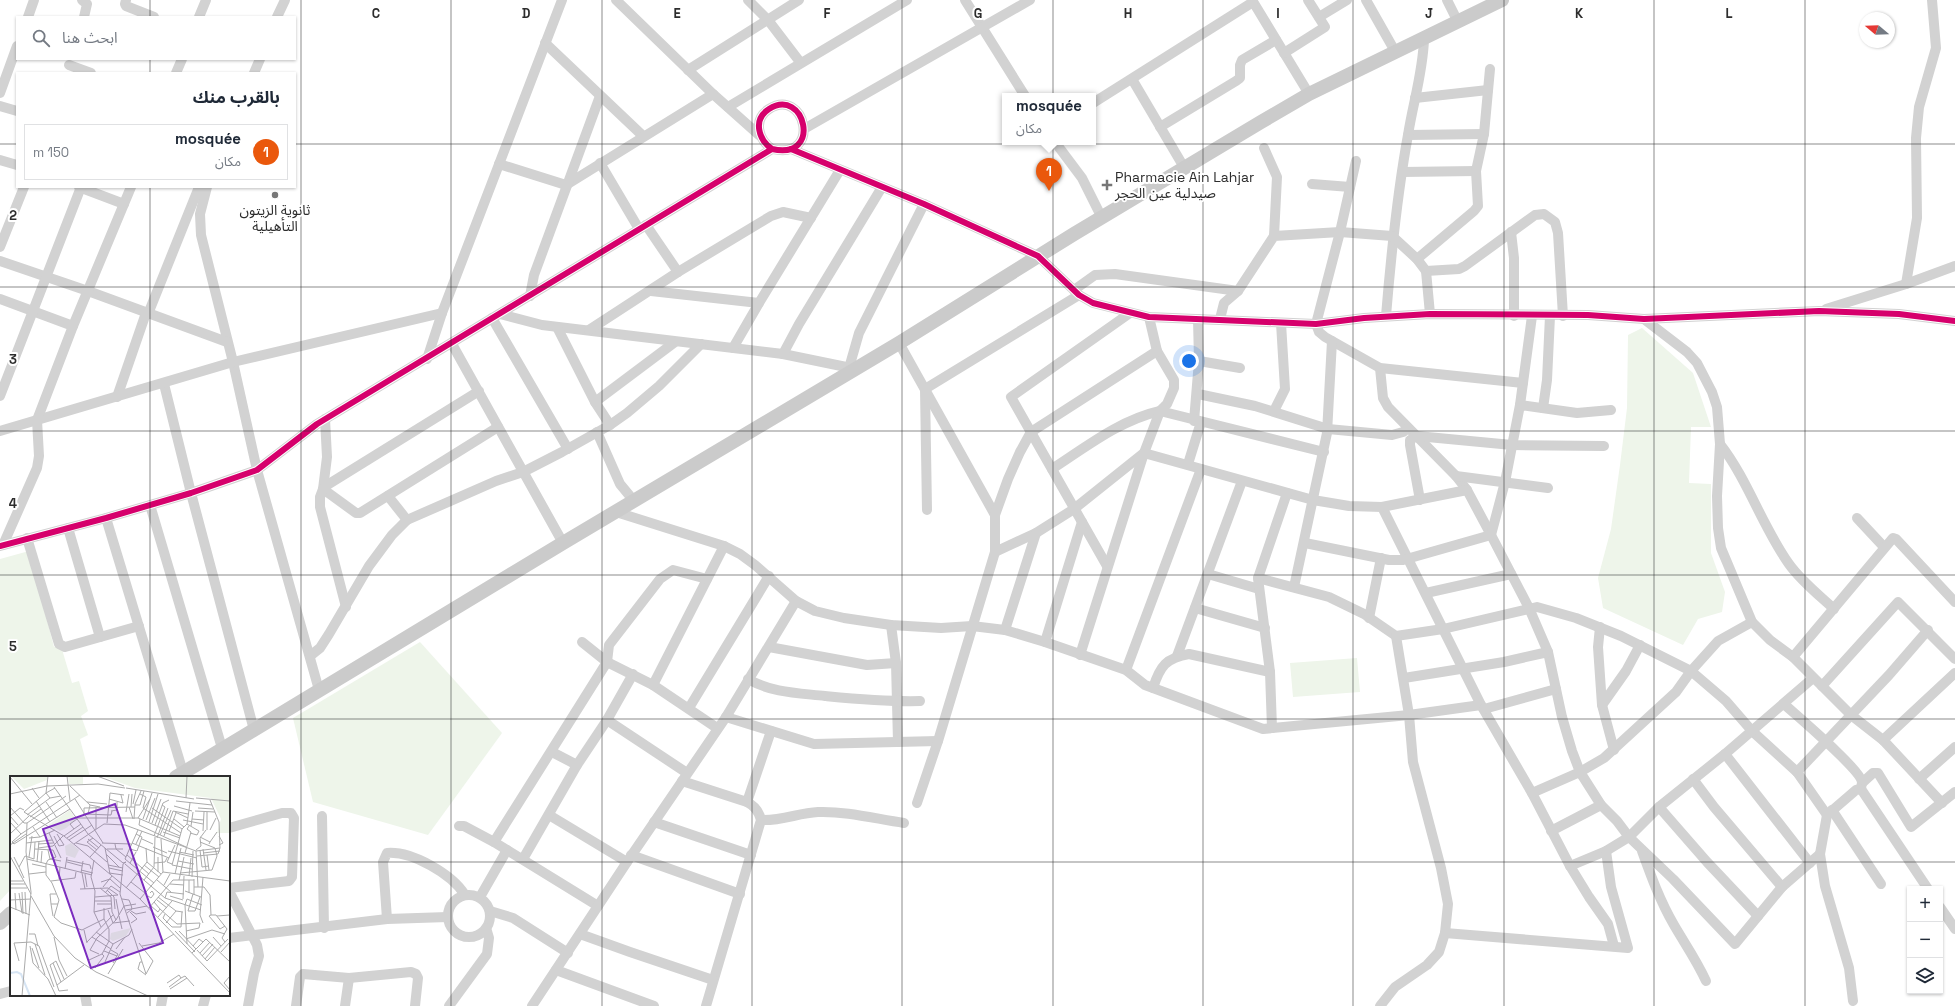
<!DOCTYPE html>
<html lang="ar">
<head>
<meta charset="utf-8">
<style>
  :root { --surface:#fff; --page:#f6f6f7; --text:#1f2937; --muted:#747a83; --line:#e0e1e3; --accent:#ea580c }
  body { margin:0; font-family:"Space Grotesk","Noto Sans Arabic",sans-serif; background:var(--page); color:var(--text); direction:rtl }
  .controls { position:absolute; right:12px; bottom:12px; display:grid; overflow:hidden; border-radius:0px; box-shadow:0 1px 3px #0004 }
  .controls button { width:36px; height:36px; display:grid; place-items:center; padding:0; border:0; border-bottom:1px solid var(--line); background:var(--surface); color:var(--text); font:20px sans-serif }
  .compass { position:absolute; left:1859px; top:12px; width:36px; height:36px; border-radius:50%; background:var(--surface); box-shadow:0 1px 3px #0004; rotate:289deg }
  .you { position:absolute; left:1189px; top:361px; width:14px; height:14px; margin:-10px; border:3px solid #fff; border-radius:50%; background:#1a73e8; box-shadow:0 0 0 6px #1a73e833 }
  .badge { display:grid; place-items:center; width:26px; height:26px; border-radius:50%; background:var(--accent); color:#fff; font-size:13px; font-weight:700 }
  .pin { position:absolute; translate:-50% -33px; filter:drop-shadow(0 1px 2px #0008) }
  .pin::after { content:''; position:absolute; top:21px; width:14px; height:12px; background:inherit; clip-path:polygon(0 0,100% 0,50% 100%) }
  .popup { position:absolute; left:1002px; top:93px; width:94px; height:52px; box-sizing:border-box; display:grid; place-content:center; border-radius:0px; background:var(--surface); filter:drop-shadow(0 1px 3px #0005); font-size:13px; white-space:nowrap; color:var(--muted) }
  .popup b { font-size:15px; color:var(--text) }
  .popup::after { content:''; position:absolute; left:50%; top:100%; margin-left:-8px; border:8px solid transparent; border-top-color:var(--surface) }
  .list { margin:0; padding:0; list-style:none }
  h2 { display:flex; justify-content:space-between; align-items:center; height:52px; margin:0; padding:0 16px; font-size:17px }
  h2 small { font-size:13px; font-weight:400; color:var(--muted) }
  .list li { display:grid; grid-template-columns:26px 1fr auto; gap:12px; align-items:center; box-sizing:border-box; height:56px; margin:0 8px 8px; padding:0 8px; border:1px solid var(--line); border-radius:0px }
  .list b { display:block; font-size:15px; white-space:nowrap }
  .list p { margin:0; font-size:13px; white-space:nowrap; color:var(--muted) }
  .list em { font-size:13px; font-style:normal; color:var(--muted) }
  .icon { flex:none; width:22px; height:22px; fill:none; stroke:currentColor; stroke-width:2; stroke-linecap:round; stroke-linejoin:round }
  .map { position:relative; flex:none; width:1955px; height:1006px; overflow:hidden; direction:ltr }
  .search { position:absolute; background:var(--surface); box-shadow:0 1px 3px #0004; left:16px; top:16px; width:280px; height:44px; display:flex; align-items:center; gap:10px; box-sizing:border-box; padding:0 14px; border-radius:0px; color:var(--muted); font-size:15px }
  .panel { position:absolute; background:var(--surface); box-shadow:0 1px 3px #0004; left:16px; top:72px; width:280px; height:116px; border-radius:0px; direction:rtl }
  .map>svg:first-child { display:block }
  .green { fill:#eef5ea }
  .lines { fill:none; stroke-linecap:round; stroke-linejoin:round }
  .street { stroke:#d2d2d2; stroke-width:10 }
  .secondary { stroke:#cbcbcb; stroke-width:14 }
  .cycleway-casing { stroke:#fff; stroke-width:8 }
  .cycleway { stroke:#d6006c; stroke-width:6 }
  .grid { fill:none; stroke:#2d2d2d; stroke-width:1; stroke-opacity:0.55 }
  .poi-dot { fill:#767676; stroke:#fff; stroke-width:1.5 }
  .labels { text-anchor:middle; stroke-width:4; stroke-linejoin:round; paint-order:stroke }
  .poi-label { font-size:14px; fill:#2d2d2d; stroke:#fff; text-anchor:start }
  .inset-river { fill:none; stroke:#d6e4f3; stroke-width:2 }
  .inset-road { fill:none; stroke:#ababab; stroke-width:1 }
  .view { fill:#7b2cbf; fill-opacity:0.15; stroke:#7b2cbf; stroke-width:2 }
  .inset-edge { fill:none; stroke:#2d2d2d; stroke-width:2 }
  .grid-label { font-size:13px; text-anchor:middle; font-weight:bold; fill:#2d2d2d; stroke:#fff; stroke-width:4; stroke-linejoin:round; paint-order:stroke }
</style>
</head>
<body>
<div class="map">
<svg width="1955" height="1006" viewBox="0 0 1955 1006">
  <rect width="100%" height="100%" fill="#fff"/>
  <g class="green">
    <path d="M1642,328L1693,373L1711,427H1691L1689,483L1711,484V553L1725,592L1722,612L1698,619L1683,645L1603,608L1598,578L1611,529L1620,465L1627,408L1628,335Z"/>
    <path d="M29,551L54,647L61,646L72,683L79,681L88,711L81,716L88,735L80,739L90,777H11V889L0,901V559Z"/>
    <path d="M420,642L502,733L428,835L313,802L293,718Z"/>
    <path d="M1357,658L1360,692L1293,697L1290,663Z"/>
  </g>
  <g class="lines">
    <g class="street">
      <path d="M82,0L87,4L84,17"/>
      <path d="M126,0L125,4L126,6L154,17"/>
      <path d="M616,0L713,94L759,135"/>
      <path d="M748,0L768,20L800,62"/>
      <path d="M965,0L1025,96"/>
      <path d="M1252,0L1309,94"/>
      <path d="M1366,0L1396,53"/>
      <path d="M1447,0L1458,22"/>
      <path d="M28,17L34,0"/>
      <path d="M199,17L206,0"/>
      <path d="M277,17L285,0"/>
      <path d="M1319,17L1347,0"/>
      <path d="M545,43L643,136"/>
      <path d="M1284,53L1325,27L1308,0"/>
      <path d="M69,65L91,73"/>
      <path d="M688,70L799,0"/>
      <path d="M176,73L182,59"/>
      <path d="M254,73L260,59"/>
      <path d="M1132,79L1185,169"/>
      <path d="M0,93L17,46"/>
      <path d="M1415,98L1488,90"/>
      <path d="M1093,103L1253,2"/>
      <path d="M0,106L17,111"/>
      <path d="M728,107L907,0"/>
      <path d="M1160,127L1236,81L1240,78V65L1242,60L1276,40"/>
      <path d="M804,129L1030,0"/>
      <path d="M1408,135L1484,134"/>
      <path d="M1055,142L1082,178L1102,218"/>
      <path d="M1264,148L1277,177L1274,236"/>
      <path d="M791,149L924,204L1038,256L1079,295L1093,303L1149,317L1316,324L1364,318L1430,314L1588,315L1644,319L1819,311L1899,314L1955,321"/>
      <path d="M0,160L17,165"/>
      <path d="M1356,161L1340,232L1316,324L1319,332L1325,337L1380,368L1523,383"/>
      <path d="M600,163L639,229"/>
      <path d="M499,164L566,185L713,94"/>
      <path d="M1402,172L1476,171"/>
      <path d="M1312,184L1350,187"/>
      <path d="M79,187L124,204"/>
      <path d="M207,187L200,214L201,235L233,362L257,470L319,690"/>
      <path d="M646,225L678,272"/>
      <path d="M1511,232L1514,258V316"/>
      <path d="M0,247L24,187"/>
      <path d="M1417,259L1474,211L1478,206L1476,171L1484,134L1490,69"/>
      <path d="M0,261L88,291L227,342"/>
      <path d="M1426,271L1459,269L1465,266L1535,215L1544,214L1555,222L1558,233L1563,316"/>
      <path d="M1906,284L1917,218L1916,138L1919,107L1936,48L1932,0"/>
      <path d="M1074,290L1095,275L1115,274L1238,291"/>
      <path d="M651,291L759,303"/>
      <path d="M530,296L534,275L600,96"/>
      <path d="M0,299L73,326"/>
      <path d="M1826,309L1906,284L1955,266"/>
      <path d="M148,314L199,187"/>
      <path d="M500,314L542,325L783,354L856,369"/>
      <path d="M1386,316C1391,255 1397,195 1408,135C1413,103 1423,72 1424,39"/>
      <path d="M492,318L568,449"/>
      <path d="M1220,319L1224,303L1238,291L1274,236L1340,232L1392,236L1417,259L1426,271L1430,314"/>
      <path d="M1644,319L1687,352L1697,363L1712,392L1717,407L1720,444L1717,496L1718,528L1721,548L1752,622L1770,640L1793,657L1851,715L1883,740L1942,803"/>
      <path d="M557,327L595,402L610,425"/>
      <path d="M589,330L678,272L771,216L783,212L811,218"/>
      <path d="M899,343L995,515"/>
      <path d="M452,344L563,543"/>
      <path d="M733,348L759,303L840,170"/>
      <path d="M783,354L799,324L882,187"/>
      <path d="M427,359L442,313L562,0"/>
      <path d="M1199,361L1240,368"/>
      <path d="M849,368L859,333L924,204"/>
      <path d="M1380,368L1383,398L1388,407L1456,476L1467,490L1491,535L1529,608L1548,652L1562,717L1572,751L1580,772L1601,805L1617,821L1629,837L1673,879L1735,944L1782,887L1820,854"/>
      <path d="M164,384L191,493L254,730"/>
      <path d="M1198,394L1255,406L1328,429L1392,435L1403,432L1408,428"/>
      <path d="M0,396L81,187"/>
      <path d="M117,397L146,313"/>
      <path d="M595,402L675,342"/>
      <path d="M1520,405L1577,413L1611,410"/>
      <path d="M1543,408L1547,380L1550,316"/>
      <path d="M1274,411L1285,389L1281,323"/>
      <path d="M325,419L327,457L323,489L356,513H360L498,427"/>
      <path d="M1194,421L1199,361L1198,319"/>
      <path d="M0,431L233,362L442,313"/>
      <path d="M597,432L620,484L634,501"/>
      <path d="M1720,444C1748,480 1762,526 1789,564C1801,581 1819,595 1834,609"/>
      <path d="M1188,464L1201,422"/>
      <path d="M1052,469C1086,447 1120,420 1160,411L1324,452"/>
      <path d="M1456,476L1548,488"/>
      <path d="M324,487L479,391"/>
      <path d="M323,489L320,497V507L346,607"/>
      <path d="M388,496L407,520"/>
      <path d="M1420,500L1410,445V440L1417,436L1512,445L1604,446"/>
      <path d="M150,505L222,748"/>
      <path d="M1382,507L1481,705L1532,793L1570,866L1589,897L1608,924L1614,946"/>
      <path d="M927,510L925,389L1079,295"/>
      <path d="M616,512L724,546L740,554L755,565L796,601L815,611L844,618L891,625L941,628L972,626L1005,630L1045,642L1126,670L1145,685L1263,729L1409,715L1481,705"/>
      <path d="M106,518L183,772"/>
      <path d="M1857,518L1884,547"/>
      <path d="M68,528L100,637"/>
      <path d="M27,538L59,644L65,647L139,626"/>
      <path d="M1305,543L1389,560H1403L1491,535L1505,482L1520,405L1532,316"/>
      <path d="M3,545L37,468L39,456L37,420L73,326L131,187"/>
      <path d="M0,546L106,518L191,493L257,470L317,424L772,149C823,161 805,86 769,109C752,120 759,140 772,149"/>
      <path d="M995,552L1036,533L1074,509L1144,453L1313,500L1349,506L1382,507L1467,490"/>
      <path d="M1107,566L1011,397L1130,313"/>
      <path d="M1208,574L1259,589"/>
      <path d="M1258,578L1329,597L1364,614L1396,636L1443,629L1537,607L1576,618L1621,636L1691,671L1726,701L1752,731L1797,772L1827,815"/>
      <path d="M1294,587L1327,433L1332,341"/>
      <path d="M1426,593L1511,574"/>
      <path d="M1195,608L1265,628"/>
      <path d="M1369,618L1381,558"/>
      <path d="M891,625L896,663L898,742"/>
      <path d="M1600,627L1598,647L1602,705L1614,750"/>
      <path d="M1005,630L1036,533"/>
      <path d="M582,642L607,662L653,685L717,728"/>
      <path d="M1045,642L1082,522"/>
      <path d="M769,647L867,665L896,663"/>
      <path d="M1080,655L1144,453L1160,411L1167,404L1174,388V380L1157,351L1149,317"/>
      <path d="M310,656L320,648L329,634L369,566L392,535L407,520L496,481L523,472L562,452L610,425L627,413L659,386L701,344"/>
      <path d="M1177,656L1242,481"/>
      <path d="M1793,657L1893,538L1896,539L1955,602"/>
      <path d="M1126,670L1201,469"/>
      <path d="M1404,678L1504,662L1548,652"/>
      <path d="M748,679C772,693 798,693 825,696C857,699 888,702 920,701"/>
      <path d="M653,685L724,546"/>
      <path d="M1822,686L1898,602L1955,659"/>
      <path d="M1153,688C1160,666 1166,658 1189,654L1270,672"/>
      <path d="M1784,704C1797,716 1860,769 1862,782C1862,783 1861,788 1861,789"/>
      <path d="M1602,705L1626,671L1640,645"/>
      <path d="M689,708L769,576"/>
      <path d="M1484,709L1556,689"/>
      <path d="M726,717L814,744L938,741"/>
      <path d="M607,720L687,773"/>
      <path d="M1272,728L1270,672L1258,578L1287,493"/>
      <path d="M1883,740L1955,673"/>
      <path d="M552,752L577,765"/>
      <path d="M1725,754L1810,863"/>
      <path d="M1797,772L1889,675L1928,630"/>
      <path d="M1693,779L1714,807L1782,887"/>
      <path d="M1919,779L1955,747"/>
      <path d="M682,781L747,802C755,806 759,811 761,820L706,1006"/>
      <path d="M1862,783L1873,773H1878L1911,827L1955,792"/>
      <path d="M1532,793L1580,772L1604,758L1676,692L1691,671L1718,641L1752,622"/>
      <path d="M747,802L771,731"/>
      <path d="M917,803L938,741L995,552V515L1008,479L1020,452L1031,432L1157,351"/>
      <path d="M1659,807L1707,862L1758,916"/>
      <path d="M1832,810L1881,884"/>
      <path d="M549,815L627,862"/>
      <path d="M322,816L324,928"/>
      <path d="M761,820C782,821 798,813 818,812C847,811 876,819 904,823"/>
      <path d="M654,822L751,855"/>
      <path d="M459,826H464L494,842L598,906"/>
      <path d="M229,828L282,813H291L294,818L292,877L289,881L229,888"/>
      <path d="M1551,831L1601,805"/>
      <path d="M494,842L607,662L609,645L660,579L673,570L707,579"/>
      <path d="M1642,851C1651,876 1660,901 1674,925C1685,944 1697,961 1706,981"/>
      <path d="M631,855L740,894"/>
      <path d="M523,859L577,765L607,720L633,674"/>
      <path d="M1570,866L1606,851L1629,837L1659,807L1725,754L1813,678"/>
      <path d="M229,891L257,945L259,956L254,973L248,1006"/>
      <circle cx="469" cy="916" r="21"/>
      <path d="M480,897L507,850"/>
      <path d="M1940,907L1955,929"/>
      <path d="M490,911L513,918L568,953"/>
      <path d="M387,919L383,862L387,853C412,851 452,874 465,895"/>
      <path d="M1445,933L1628,948L1611,887L1606,851"/>
      <path d="M580,934L630,952L713,980"/>
      <path d="M229,938L387,919L448,917"/>
      <path d="M556,970L654,1006"/>
      <path d="M0,994L11,991"/>
      <path d="M85,995L87,1006"/>
      <path d="M1853,1001L1849,968L1825,886L1820,854L1827,815L1856,790L1861,789L1928,889"/>
      <path d="M161,1006L163,995"/>
      <path d="M203,1006L206,995"/>
      <path d="M296,1006L300,977L303,974L349,978L411,972L416,974L418,978L415,1006"/>
      <path d="M345,1006L349,978"/>
      <path d="M449,1006L487,954L489,938L486,928"/>
      <path d="M532,1006L627,862L726,717L796,601"/>
      <path d="M1380,1006L1395,987L1427,965L1439,952L1445,933L1448,904L1441,868L1413,762L1409,715L1396,636"/>
    </g>
    <g class="secondary">
      <path d="M176,777L563,543L899,343L1074,234L1261,122L1309,94L1502,0"/>
      <path d="M0,923L11,913"/>
    </g>
    <g class="cycleway-casing">
      <g id="cycleway">
        <path d="M791,149L924,204L1038,256L1079,295L1093,303L1149,317L1316,324L1364,318L1430,314L1588,315L1644,319L1819,311L1899,314L1955,321"/>
        <path d="M0,546L106,518L191,493L257,470L317,424L772,149C823,161 805,86 769,109C752,120 759,140 772,149"/>
      </g>
    </g>
    <use href="#cycleway" class="cycleway"/>
  </g>
  <path class="grid" d="M150,0V17M301,0V1006M451,0V1006M602,0V1006M752,0V1006M902,0V1006M1053,0V1006M1203,0V1006M1353,0V1006M1504,0V1006M1654,0V1006M1805,0V1006M150,59V73M0,144H17M295,144H1955M150,187V777M0,287H1955M0,431H1955M0,575H1955M0,719H1955M0,862H11M229,862H1955M150,995V1006"/>
  <g class="poi-dot">
    <path d="M1105 179h4v4h4v4h-4v4h-4v-4h-4v-4h4z"/>
    <circle cx="275" cy="195" r="4"/>
  </g>
  <g class="labels">
    <g class="poi-label">
      <text x="1115" y="182">Pharmacie Ain Lahjar<tspan x="1115" dy="16">صيدلية عين الحجر</tspan></text>
      <text x="275" y="215" text-anchor="middle">ثانوية الزيتون<tspan x="275" dy="16">التأهيلية</tspan></text>
    </g>
  </g>
  <g transform="translate(10 776)">
    <rect width="220" height="220" fill="#fff"/>
    <path d="M58,0H73V8H59ZM60,34L66,44L56,52L50,55L38,49ZM61,67L69,74L65,82L56,79L55,70ZM121,152L116,160L103,165L100,163L101,157Z" fill="#eef5ea"/>
    <path d="M92,0H220V57H207L211,43L201,22L125,12Z" fill="#eef5ea"/>
    <path d="M1,0H38L37,4L14,13Z" fill="#eef5ea"/>
    <path class="inset-river" d="M0,197L7,196L11,198L20,220"/>
    <path class="inset-road" d="M38,0L36,17L14,36L54,60L130,123L220,217M57,0L60,25M87,0L114,10M0,1L22,28M60,10L80,29M44,11L78,58L113,87L116,86L113,88M22,12L29,22M116,12L184,23M0,18L37,10L88,8L115,12M130,18L136,21L133,32L171,57M40,22L36,17L45,12M176,22L177,0M186,22L220,25M65,23L93,67M99,23L113,27L111,19M200,24L209,46L210,72M26,25L40,46M166,25L202,29M36,26L47,42M77,26L97,28M123,28L126,14M125,29H130L134,15M164,30L182,35M0,31L14,47H17M119,31L123,43M121,31L122,18M142,32L172,53L162,89M188,32L203,33M101,35L107,34V26M185,35L205,36M116,36L119,18M165,36L178,42M74,38V32L125,31M74,38L101,39L102,35M78,38L80,29L90,31M17,39L40,22L51,20M0,40L10,32L14,34M0,40L8,49M20,41L31,33M67,42H128L170,60M128,42L140,23M124,43L125,28L131,15M130,43L129,49L176,71M133,43L142,17M164,43L174,51M182,43L194,44M136,44L145,22M173,44L193,48M0,46L11,58L2,66L4,68L60,33M139,46L148,18M17,47L56,20M97,47L100,17L114,19M142,47L151,23M177,48L180,27M145,49L153,27L159,24M181,50L183,36M23,51L30,61M64,53L60,48L67,43M86,53V31M172,53L177,48L189,55L187,59L180,57M197,54V36M200,54L206,42M159,55L166,37M193,55L194,36M153,56L170,62M39,57L51,82M0,58L19,40M11,58L70,19M150,59L161,34M44,60L49,70L54,69L47,58M54,60L71,48M144,60L155,31L152,29M154,60L163,35L178,38M209,60L213,67L209,69M190,61L200,66L199,68M19,62L30,61L45,54M57,62L73,51M83,62L77,66L87,74M147,62L158,32M78,63L89,72M132,63L143,68M59,64L82,49M200,66L207,56M16,67L42,64M66,67L78,70L97,86M92,67L121,68M122,67L159,82M28,68L43,67M64,68L94,48L115,49L186,75L188,111M105,68L106,73L116,81M126,68L132,55M0,69L16,58M143,71L157,77M28,72L43,70L53,60M95,72L100,98M25,73L43,74L46,81L38,84L36,88V99L42,107L49,124L44,141L51,147L72,154L94,143M97,73H113M120,73L127,75L132,61L126,58M193,73L196,94M38,74L40,83L51,85M186,74L191,70L190,62L196,54M190,74L192,91L199,90M158,75L187,82M186,75L210,72L208,78L187,80M169,76L184,79M175,77L181,56L177,53L179,50M193,77L210,75M96,78L109,91M117,79L139,98M197,79L199,94M0,80L21,118M4,81L9,91L15,80L24,83M19,81L22,60M80,81L91,69M148,81V96M17,83L82,99M24,83L25,66M115,83L144,107M115,83L128,54M57,84L80,89L81,93M84,84L81,101L85,115L84,136L91,151M168,85L184,88M27,86L29,65M57,86L72,90M137,86L151,98M31,87L32,75M120,87L126,76M144,87L155,86L157,82M22,88L36,91M113,88L110,118L136,198M115,88L155,122L191,134M162,88L157,86L165,69M98,89L113,92M134,89L149,101M162,89L182,93M9,91L14,102M99,92L113,95M55,93L57,81M71,94L83,97M153,96L220,105M71,97L73,85M72,97L75,113M99,97L113,99M170,97L202,94L207,80L205,72L190,66M19,98L36,96M75,98L77,111M165,98L171,72M179,100L181,82M182,101L183,75M49,103L50,91M184,103V119M134,104L144,91L145,61M147,104L161,116M169,104L174,81M179,104V117M0,105H13M41,105L65,102L66,96M91,106L100,103L110,112M121,106L135,117M0,108H15M160,108L174,109M154,109L160,98M93,111L102,100M184,111H194L200,119L201,139H206L217,153L212,162L215,166M0,112H17M90,112L101,121L102,136L106,144M116,112L137,86L136,72M70,113L98,112L108,119M97,114L104,121L105,133M175,115L191,121M12,116L13,138M15,116L16,138M5,117L6,134M9,117L12,137M95,117L101,110L110,116M183,118L178,135H185L190,121M21,120L44,160L65,182L86,196L138,220M138,120L141,122L144,118L142,115L140,117M160,120L173,124M85,121L108,119M148,121L166,135L173,136M155,122L157,116L174,118M106,123L109,139M112,123L119,124L121,129L122,133L117,137M130,123L153,96L151,63M173,123L174,100M0,124L21,123M147,124L157,132M85,125H101M41,128L40,118H46M87,128H101M175,129L177,168M175,129L177,123L192,129M141,130L148,136L150,133L144,126M0,131L20,139M139,132L163,104H184M150,133L167,148L190,147L189,152L176,155M98,134L103,147L120,145M116,134L137,130M121,135L126,138L136,136M84,136L101,132M120,136L127,143L121,147M155,138L153,142L162,151H171L172,136M201,139L199,140L210,153L215,150M43,140L41,128H48M109,140L112,153M207,140L220,139M148,141L162,125M156,147L166,135M193,147L190,139L193,101M74,154L77,167M165,155L185,176M169,155L186,173M86,156L103,168M19,158H25L28,170M44,161L49,184L57,200M82,161L101,173M203,161L211,170M176,163L202,154L215,158M77,166L103,139M129,167L143,185L136,198M25,168L35,199M20,170L23,187L38,203L46,220M132,170L149,167L164,158M183,170L189,163L193,166M22,172L29,192M106,173L115,161M101,174L108,178L103,187M187,174L197,185L218,163M94,175L107,180M211,176L220,166M182,177L196,163L220,186M190,177L200,166M89,178L80,174L87,162L106,144L114,130L126,128M192,180L203,168M195,183L205,171M79,184L92,178L99,165V153L94,143V132M9,185L4,167L21,166L29,170L44,211M95,186L103,168L119,159L122,153M132,186H130L128,193L136,199M43,187L51,206M85,192L94,180L92,178M98,198L113,173M220,200L214,207L220,214M171,202L175,200L184,210M54,203L46,185L40,189L49,215L58,214M157,207L169,199L171,202L159,211M47,209L74,189M160,213L177,202M12,220L21,116L16,76L17,47"/>
    <path class="view" d="M105,28L153,167L81,192L33,53Z"/>
    <rect width="220" height="220" class="inset-edge"/>
  </g>
  <g class="grid-label">
    <text x="376" y="18">C</text>
    <text x="526" y="18">D</text>
    <text x="677" y="18">E</text>
    <text x="827" y="18">F</text>
    <text x="978" y="18">G</text>
    <text x="1128" y="18">H</text>
    <text x="1278" y="18">I</text>
    <text x="1429" y="18">J</text>
    <text x="1579" y="18">K</text>
    <text x="1729" y="18">L</text>
    <text x="13" y="220">2</text>
    <text x="13" y="364">3</text>
    <text x="13" y="508">4</text>
    <text x="13" y="651">5</text>
  </g>
</svg>
<div class="controls">
<button>+</button>
<button>−</button>
<button><svg class="icon" aria-label="layers" viewBox="0 0 24 24"><path d="M12 4l9 5-9 5-9-5zM3 14l9 5 9-5"/></svg></button>
</div>
<svg class="compass" viewBox="-18 -18 36 36"><path d="M0-13l5 13h-10z" fill="#e53935"/><path d="M0 13l5-13h-10z" fill="#747a83"/></svg>
<div class="you"></div>
<div class="pin badge" style="left:1049px;top:191px">1</div>
<div class="popup"><b>mosquée</b>مكان</div>
<div class="search"><svg class="icon" aria-label="search" viewBox="0 0 24 24"><circle cx="10" cy="10" r="6"/><path d="M15 15l6 6"/></svg>ابحث هنا</div>
<section class="panel">
<h2>بالقرب منك<small></small></h2>
<ul class="list">
<li><span class="badge">1</span><div><b>mosquée</b><p>مكان</p></div><em>150 m</em></li>
</ul>
</section>
</div>
</body>
</html>
